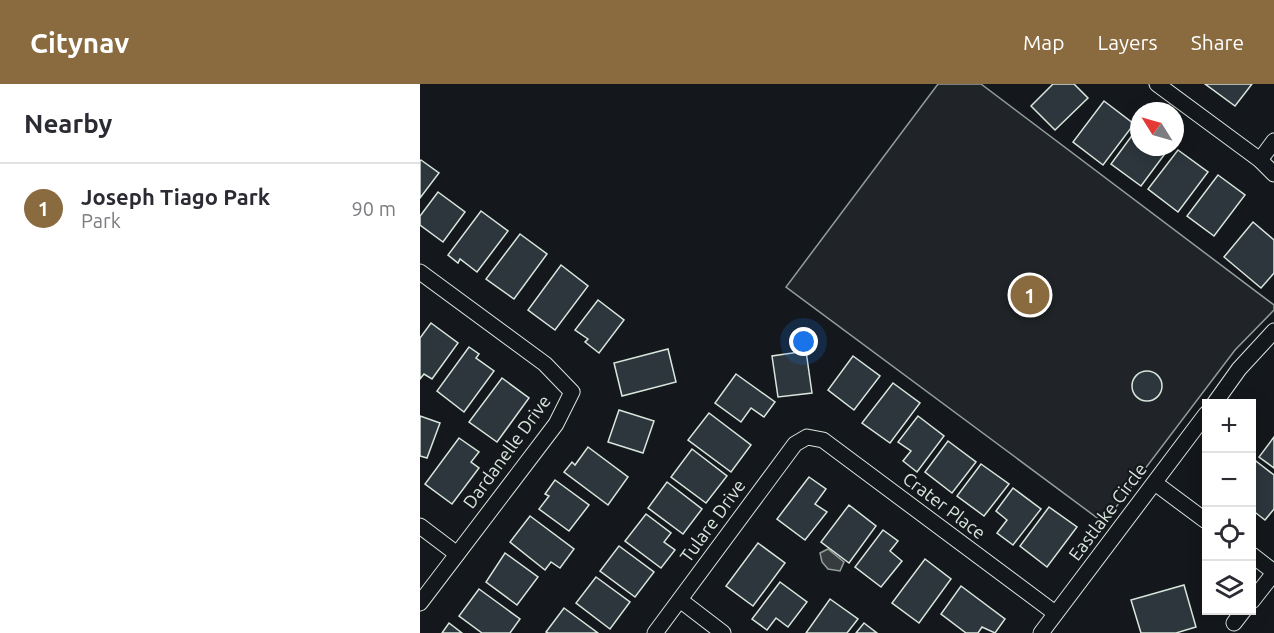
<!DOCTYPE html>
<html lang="en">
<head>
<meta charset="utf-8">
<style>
  :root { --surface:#fff; --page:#f7f7f7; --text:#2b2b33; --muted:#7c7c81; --line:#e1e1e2; --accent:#8a6a3f }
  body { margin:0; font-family:Ubuntu,sans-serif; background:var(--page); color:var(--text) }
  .controls { position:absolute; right:18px; bottom:18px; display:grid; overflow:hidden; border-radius:0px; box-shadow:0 3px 15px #0003 }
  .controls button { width:54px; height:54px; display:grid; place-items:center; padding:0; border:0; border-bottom:2px solid var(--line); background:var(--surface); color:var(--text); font:30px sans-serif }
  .compass { position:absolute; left:710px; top:18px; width:54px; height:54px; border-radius:50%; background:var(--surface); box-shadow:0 3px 15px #0003; rotate:307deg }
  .you { position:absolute; left:384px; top:258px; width:21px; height:21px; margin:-15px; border:4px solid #fff; border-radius:50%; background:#1a73e8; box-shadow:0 0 0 9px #1a73e833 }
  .badge { display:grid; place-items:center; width:39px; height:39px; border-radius:50%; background:var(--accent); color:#fff; font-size:20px; font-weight:700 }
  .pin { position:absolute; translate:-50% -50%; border:3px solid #fff; box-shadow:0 2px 6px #0006 }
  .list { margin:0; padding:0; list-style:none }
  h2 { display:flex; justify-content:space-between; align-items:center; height:78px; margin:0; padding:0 24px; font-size:26px }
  h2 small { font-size:20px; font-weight:400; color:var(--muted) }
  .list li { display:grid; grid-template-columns:39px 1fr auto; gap:18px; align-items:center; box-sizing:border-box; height:90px; padding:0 24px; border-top:2px solid var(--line) }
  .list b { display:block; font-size:22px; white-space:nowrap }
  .list p { margin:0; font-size:20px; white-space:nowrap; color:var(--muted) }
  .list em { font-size:20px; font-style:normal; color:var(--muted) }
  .icon { flex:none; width:33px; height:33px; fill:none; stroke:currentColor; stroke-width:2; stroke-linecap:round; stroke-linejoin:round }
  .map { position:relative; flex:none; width:854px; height:549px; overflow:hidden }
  header { display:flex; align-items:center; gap:36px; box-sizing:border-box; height:84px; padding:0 30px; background:var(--accent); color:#fff }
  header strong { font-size:28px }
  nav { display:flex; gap:33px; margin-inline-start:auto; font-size:21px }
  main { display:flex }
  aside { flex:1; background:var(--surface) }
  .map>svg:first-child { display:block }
  .green { fill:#202428; stroke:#939e99; stroke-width:1.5 }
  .water { fill:#363b3e; stroke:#939e99; stroke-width:1.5 }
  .building { fill:#2c363c; stroke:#d8e6dc; stroke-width:1.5 }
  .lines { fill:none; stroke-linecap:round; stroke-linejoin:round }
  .minor-casing { stroke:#d8e6dc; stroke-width:17 }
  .minor { stroke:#14181c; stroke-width:15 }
  .labels { text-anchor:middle; stroke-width:4.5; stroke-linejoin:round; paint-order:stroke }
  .street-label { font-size:18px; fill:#d8e6dc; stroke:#14181c }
</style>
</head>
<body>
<header>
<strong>Citynav</strong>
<nav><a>Map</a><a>Layers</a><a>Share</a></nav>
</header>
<main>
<aside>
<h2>Nearby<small></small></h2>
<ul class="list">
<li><span class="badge">1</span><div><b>Joseph Tiago Park</b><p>Park</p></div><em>90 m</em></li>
</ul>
</aside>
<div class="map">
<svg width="854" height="549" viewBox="0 0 854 549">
  <rect width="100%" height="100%" fill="#14181c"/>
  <path class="green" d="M518,0H561L854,221V226L815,266L684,439L366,203Z"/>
  <path class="water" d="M408,465L424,478L420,487L408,485L402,478L400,469Z"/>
  <g class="building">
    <path d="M633,0H654L668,14L635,46L611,22Z"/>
    <path d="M785,0H832L815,22Z"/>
    <path d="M684,17L714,40L683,81L653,58Z"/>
    <path d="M719,42V63H750L721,102L691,80Z"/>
    <path d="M758,66L788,88L758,128L728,105Z"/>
    <path d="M1,76L19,89L0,114V77Z"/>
    <path d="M798,91L825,111L794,152L767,132Z"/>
    <path d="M18,108L45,128L23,158L0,141V132Z"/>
    <path d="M61,127L88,147L57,188L40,175L38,179L28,171Z"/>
    <path d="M833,138L854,156V189L841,204L804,173Z"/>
    <path d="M100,150L127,170L94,215L66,195Z"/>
    <path d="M141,181L168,202L135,246L108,226Z"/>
    <path d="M178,216L204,236L179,269L165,258L168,255L155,246Z"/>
    <path d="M11,239L38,259L12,295L4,290L0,295V254Z"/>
    <path d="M49,263L59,270L56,274L74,287L44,328L17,307Z"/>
    <path d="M248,265L256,298L202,312L194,279Z"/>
    <path d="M386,267L392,309L358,313L352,272Z"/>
    <path d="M433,272L460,292L434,326L408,306Z"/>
    <circle cx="727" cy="302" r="15"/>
    <path d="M316,290L355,318L344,333L331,324L321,338L295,319Z"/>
    <path d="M82,294L109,314L77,358L49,338Z"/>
    <path d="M473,299L500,319L470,359L442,339Z"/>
    <path d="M199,326L234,337L223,369L188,358Z"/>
    <path d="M289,329L331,361L311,388L268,356Z"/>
    <path d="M0,332L20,339L7,374L0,372Z"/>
    <path d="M498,332L524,352L497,388L483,377L491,367L478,358Z"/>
    <path d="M854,353V384L839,373Z"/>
    <path d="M39,354L59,368L51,378L59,384L32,420L5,400Z"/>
    <path d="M528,357L556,378L532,409L505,388Z"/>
    <path d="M168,363L208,393L188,421L144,388L152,378L155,381Z"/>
    <path d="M272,365L307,392L286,419L251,393Z"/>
    <path d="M832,374L854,391V425L845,436L832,426Z"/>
    <path d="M561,380L589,400L564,432L537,412Z"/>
    <path d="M389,393L406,405L395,420L407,428L385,456L357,435Z"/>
    <path d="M135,396L169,421L149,447L119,425L129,412L125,410Z"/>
    <path d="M247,398L282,425L263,450L228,424Z"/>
    <path d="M593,404L621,425L593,461L577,449L587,436L576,427Z"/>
    <path d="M429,421L456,442L429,479L401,458Z"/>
    <path d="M629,423L657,443L627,483L600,462Z"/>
    <path d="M226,430L251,449L244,458L255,466L241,484L205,457Z"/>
    <path d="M110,432L154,465L140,484L131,478L125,486L90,458Z"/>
    <path d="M463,446L478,457L470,467L482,477L461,503L435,483Z"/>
    <path d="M338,459L365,479L333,522L306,502Z"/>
    <path d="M199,462L234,488L215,513L180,487Z"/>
    <path d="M85,469L118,493L97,521L66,498Z"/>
    <path d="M505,475L531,495L499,539L472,519Z"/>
    <path d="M176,493L210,518L190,545L156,519Z"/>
    <path d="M360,498L387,518L368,543L356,534L347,546L332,535Z"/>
    <path d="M764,501L776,543L756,549H721L711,516Z"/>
    <path d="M541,502L585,535L575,549L562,543L558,549H546L521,530Z"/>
    <path d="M59,505L100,535L90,549H62L39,532Z"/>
    <path d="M410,515L438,535L427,549H386Z"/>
    <path d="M144,524L178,549H128L126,548Z"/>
    <path d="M29,539L42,549H22Z"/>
    <path d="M444,539L457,549H436Z"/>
  </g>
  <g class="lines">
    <g class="minor-casing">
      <g id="minor">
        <path d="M737,0L840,76L854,90"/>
        <path d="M840,76L854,57"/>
        <path d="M0,188L125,280L152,308L136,340L0,519"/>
        <path d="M794,320L819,285L854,247"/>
        <path d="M735,399L786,437"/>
        <path d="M0,442L37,470"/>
        <path d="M832,471L854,488"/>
        <path d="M260,516L303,549"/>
        <path d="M832,517L854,489"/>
        <path d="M814,539L824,526"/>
        <path d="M235,549L375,360L387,353L403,356L635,529"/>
        <path d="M621,549L786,330"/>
      </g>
    </g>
    <use href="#minor" class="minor"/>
  </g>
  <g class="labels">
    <g class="street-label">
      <text transform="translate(87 368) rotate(-54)" y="6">Dardanelle Drive</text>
      <text transform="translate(524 422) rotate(37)" y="6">Crater Place</text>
      <text transform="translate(688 428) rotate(-53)" y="6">Eastlake Circle</text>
      <text transform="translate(293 437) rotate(-54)" y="6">Tulare Drive</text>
    </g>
  </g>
</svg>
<div class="controls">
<button>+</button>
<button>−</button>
<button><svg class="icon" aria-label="locate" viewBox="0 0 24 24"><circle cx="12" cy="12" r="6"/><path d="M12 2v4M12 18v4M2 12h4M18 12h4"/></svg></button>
<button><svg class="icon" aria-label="layers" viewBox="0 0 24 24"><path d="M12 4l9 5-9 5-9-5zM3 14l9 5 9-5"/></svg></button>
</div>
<svg class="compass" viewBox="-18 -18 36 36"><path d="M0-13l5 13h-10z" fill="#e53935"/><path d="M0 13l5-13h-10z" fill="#7c7c81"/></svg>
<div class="you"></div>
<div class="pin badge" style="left:610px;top:211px">1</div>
</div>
</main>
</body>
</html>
